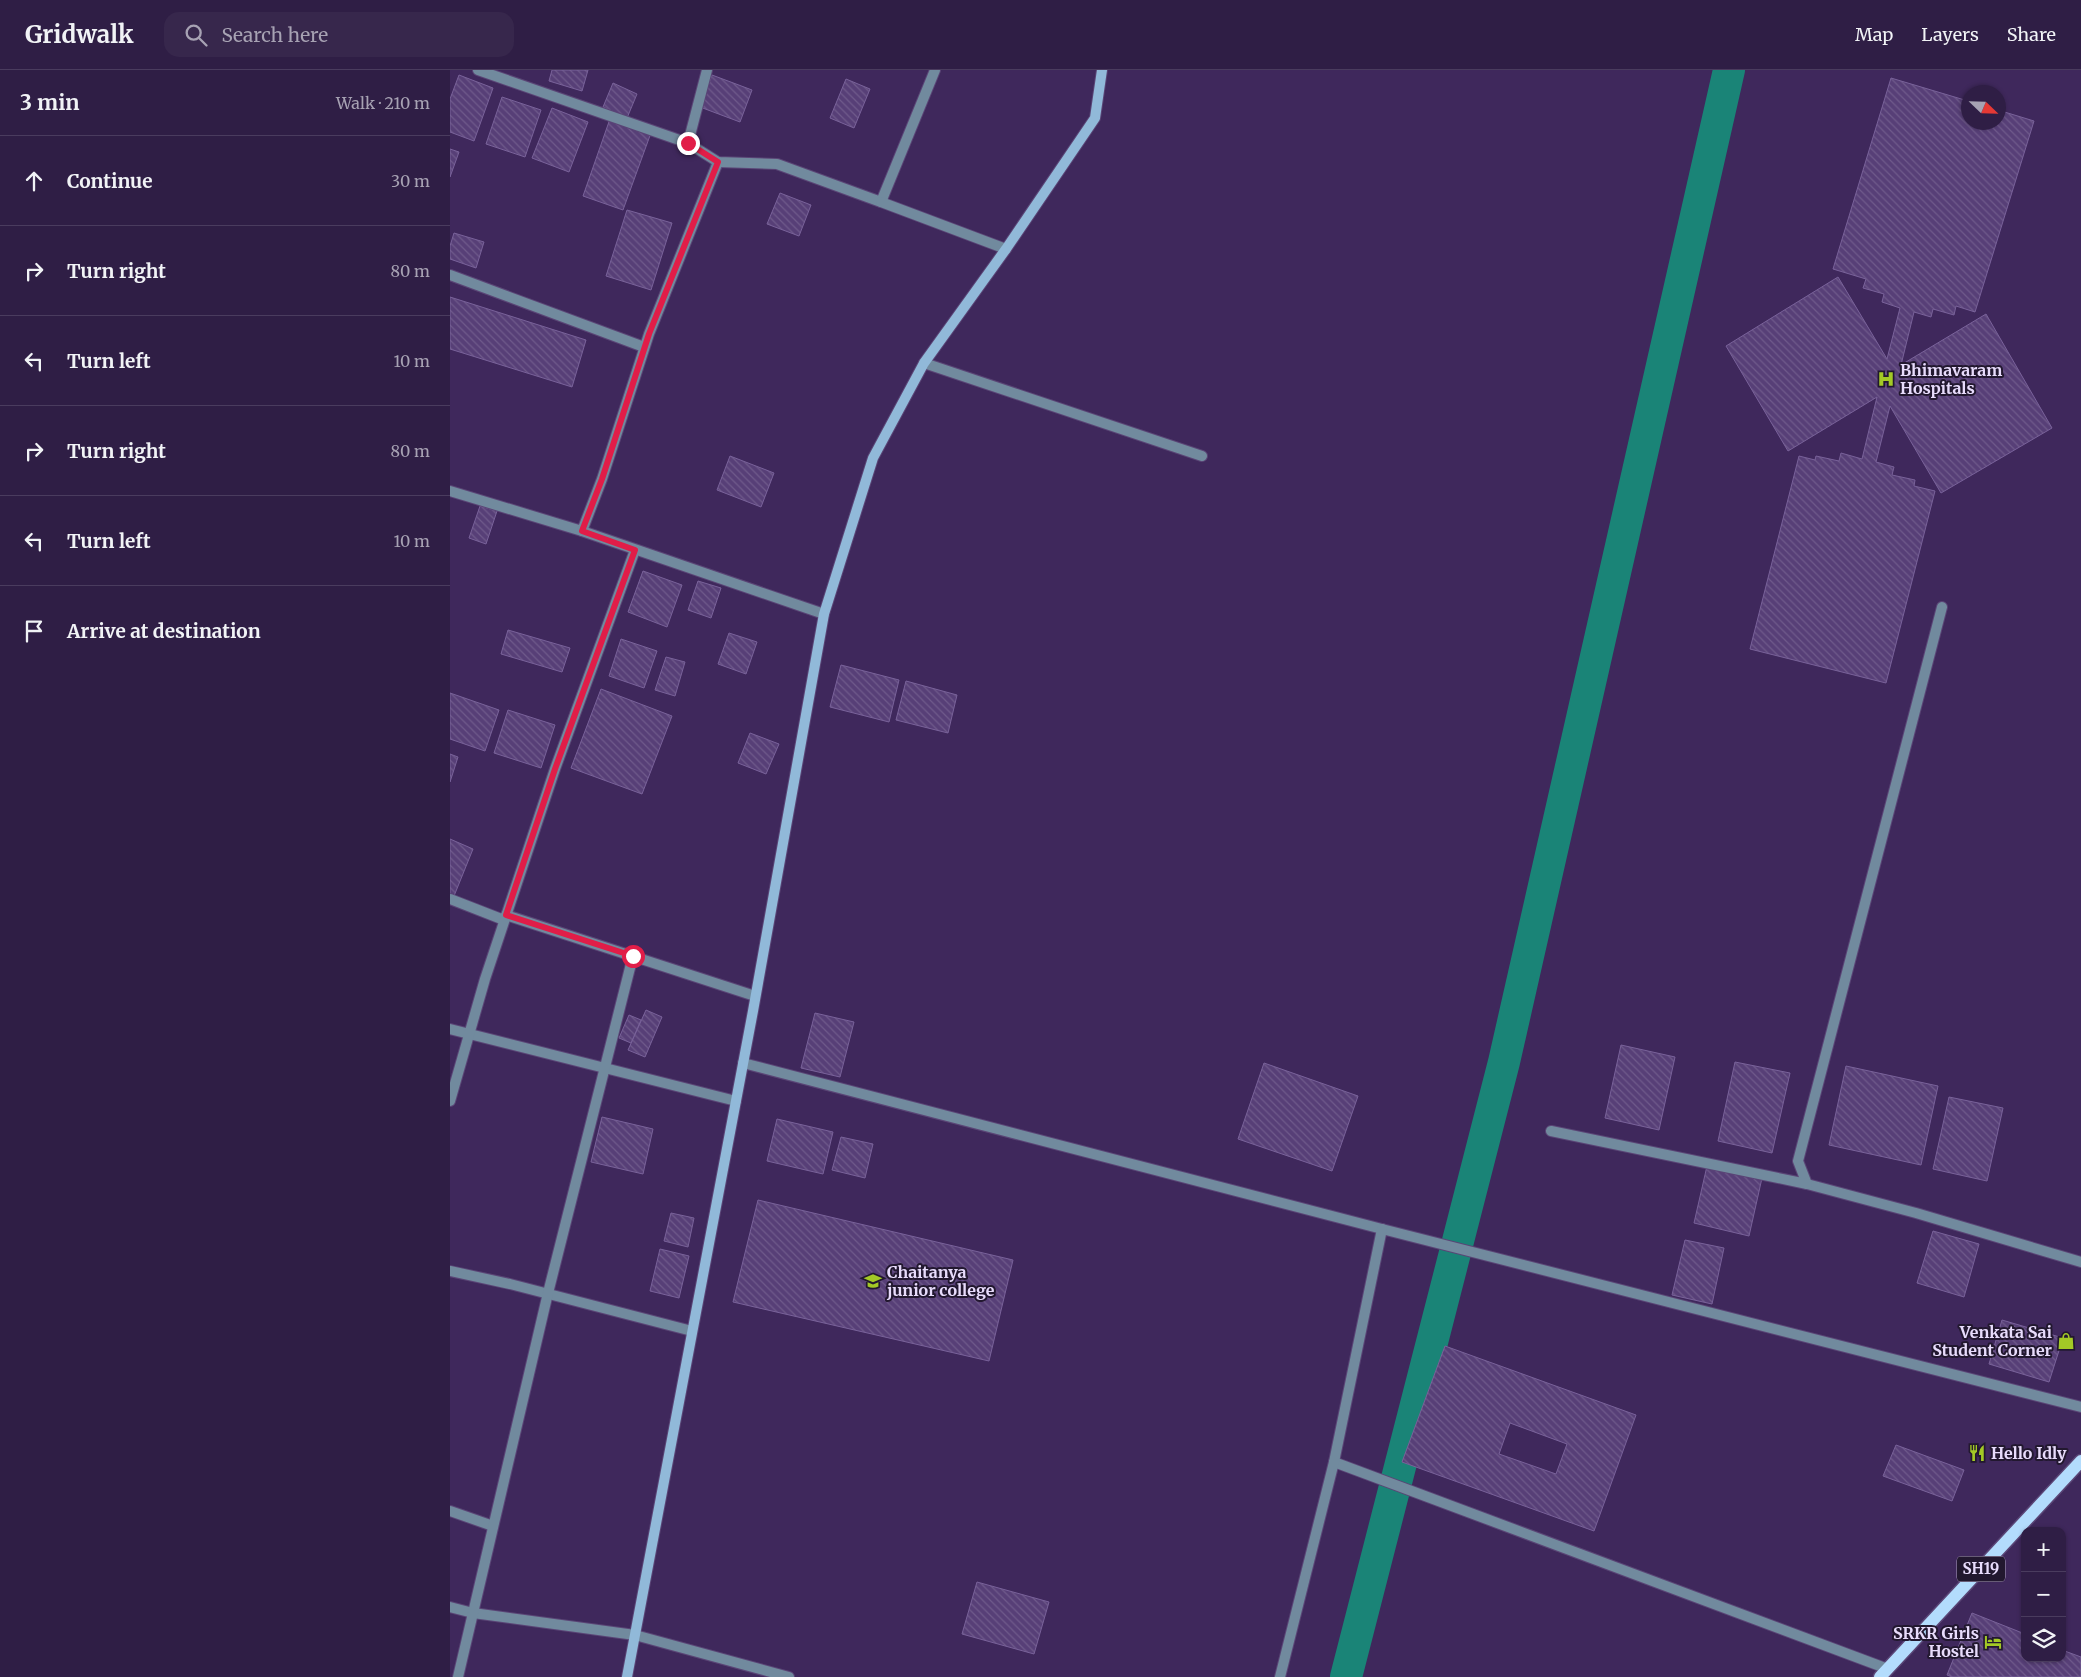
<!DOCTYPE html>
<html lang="en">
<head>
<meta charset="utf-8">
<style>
  :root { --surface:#2f1e45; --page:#37274c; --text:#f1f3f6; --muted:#a7a2b3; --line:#4a3c5e }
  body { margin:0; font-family:Merriweather,serif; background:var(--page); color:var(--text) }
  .controls { position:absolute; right:15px; bottom:15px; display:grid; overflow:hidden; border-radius:10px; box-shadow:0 1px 4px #0004 }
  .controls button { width:45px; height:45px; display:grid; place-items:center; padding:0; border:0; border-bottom:1px solid var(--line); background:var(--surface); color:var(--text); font:25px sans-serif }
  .compass { position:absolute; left:1511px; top:15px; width:45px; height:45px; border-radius:50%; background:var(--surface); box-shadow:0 1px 4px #0004; rotate:113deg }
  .stop { position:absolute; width:15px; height:15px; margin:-11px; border:4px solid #e11d48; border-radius:50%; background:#fff }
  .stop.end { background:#e11d48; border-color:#fff; box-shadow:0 1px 5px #0008 }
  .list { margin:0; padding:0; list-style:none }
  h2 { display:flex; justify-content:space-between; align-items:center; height:65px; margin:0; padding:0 20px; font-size:21px }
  h2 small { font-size:16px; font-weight:400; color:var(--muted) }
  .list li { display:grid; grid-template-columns:32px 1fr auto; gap:15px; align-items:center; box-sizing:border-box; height:90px; padding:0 20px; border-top:1px solid var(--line) }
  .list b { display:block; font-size:19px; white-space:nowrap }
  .list em { font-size:16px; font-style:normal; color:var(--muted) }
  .icon { flex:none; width:28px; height:28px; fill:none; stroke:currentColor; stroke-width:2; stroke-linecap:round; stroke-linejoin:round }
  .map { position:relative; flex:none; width:1631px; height:1607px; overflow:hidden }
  header { display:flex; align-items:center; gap:30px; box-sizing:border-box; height:70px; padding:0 25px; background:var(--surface); border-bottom:1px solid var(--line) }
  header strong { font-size:24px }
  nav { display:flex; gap:28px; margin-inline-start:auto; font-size:18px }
  .search { width:350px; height:45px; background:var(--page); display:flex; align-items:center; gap:12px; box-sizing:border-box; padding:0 18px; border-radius:15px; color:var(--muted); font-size:19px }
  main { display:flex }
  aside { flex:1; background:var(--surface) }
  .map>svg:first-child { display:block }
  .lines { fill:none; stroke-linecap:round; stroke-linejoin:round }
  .canal { stroke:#1a8477; stroke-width:32 }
  .building { fill:url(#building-back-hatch); stroke:#79629a; fill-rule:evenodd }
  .service-casing { stroke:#5a4576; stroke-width:12 }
  .minor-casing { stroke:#5a4576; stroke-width:12 }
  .secondary-casing { stroke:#5a4576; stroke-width:12 }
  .primary-casing { stroke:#5a4576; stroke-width:15 }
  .service { stroke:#718a9e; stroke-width:10 }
  .minor { stroke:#718a9e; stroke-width:10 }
  .secondary { stroke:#91b9d9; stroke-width:10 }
  .primary { stroke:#b3dcfd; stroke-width:12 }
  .route { stroke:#e11d48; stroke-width:6 }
  .labels { text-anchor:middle; stroke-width:4; stroke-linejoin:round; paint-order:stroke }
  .shield { fill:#22182f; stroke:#ada1be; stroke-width:1 }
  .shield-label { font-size:15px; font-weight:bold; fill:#e8dcfc }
  .poi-label { font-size:16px; font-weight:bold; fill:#e8dcfc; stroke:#22182f; text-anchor:start }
</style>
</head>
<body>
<header>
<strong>Gridwalk</strong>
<div class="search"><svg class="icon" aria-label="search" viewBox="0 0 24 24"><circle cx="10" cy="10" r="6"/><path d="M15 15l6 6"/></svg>Search here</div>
<nav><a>Map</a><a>Layers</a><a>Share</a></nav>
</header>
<main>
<aside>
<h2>3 min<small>Walk · 210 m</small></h2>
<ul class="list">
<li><svg class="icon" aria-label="ahead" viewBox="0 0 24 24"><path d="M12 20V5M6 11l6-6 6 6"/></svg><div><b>Continue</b></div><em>30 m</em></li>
<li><svg class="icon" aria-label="right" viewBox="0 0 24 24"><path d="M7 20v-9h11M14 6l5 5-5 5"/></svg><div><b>Turn right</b></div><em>80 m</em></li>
<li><svg class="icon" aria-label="left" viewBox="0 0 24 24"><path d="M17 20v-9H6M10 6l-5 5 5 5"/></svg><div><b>Turn left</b></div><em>10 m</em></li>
<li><svg class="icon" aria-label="right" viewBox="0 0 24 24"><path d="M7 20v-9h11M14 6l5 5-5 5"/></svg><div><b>Turn right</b></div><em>80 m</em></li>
<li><svg class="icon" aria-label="left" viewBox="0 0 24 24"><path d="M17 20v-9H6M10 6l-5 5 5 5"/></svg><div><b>Turn left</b></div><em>10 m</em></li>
<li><svg class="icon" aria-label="arrive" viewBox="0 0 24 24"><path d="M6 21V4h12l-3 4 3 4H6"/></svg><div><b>Arrive at destination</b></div></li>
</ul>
</aside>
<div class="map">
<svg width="1631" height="1607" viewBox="0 0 1631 1607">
  <defs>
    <pattern id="building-back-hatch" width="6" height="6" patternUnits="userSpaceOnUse" patternTransform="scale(1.25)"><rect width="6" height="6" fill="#573f77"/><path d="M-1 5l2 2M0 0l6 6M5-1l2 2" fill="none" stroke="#6f5a8b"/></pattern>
  </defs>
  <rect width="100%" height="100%" fill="#3f285c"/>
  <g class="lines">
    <path class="canal" d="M896,1607L1054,992L1279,0"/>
  </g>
  <g class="building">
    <path d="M102,0H138L132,21L99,11Z"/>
    <path d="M9,5L43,18L24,71L0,62V29Z"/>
    <path d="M262,5L302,20L290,52L250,37Z"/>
    <path d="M1441,8L1518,31V52H1548V40L1584,51L1525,242L1506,236L1504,245L1483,239L1481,247L1464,242L1451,295L1536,244L1602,358L1491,423L1440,336L1426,392L1444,397L1442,405L1465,410L1464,416L1485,421L1436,613L1300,579L1349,386L1365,390L1366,386L1389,391L1391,383L1412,389L1427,327L1338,381L1276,276L1388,207L1437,289L1450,238L1432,232L1434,224L1413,218L1416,209L1383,199Z"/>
    <path d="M396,9L420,19L404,58L380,48Z"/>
    <path d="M163,13L187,24L177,48L153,37Z"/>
    <path d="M52,27L91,40L75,87L36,74Z"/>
    <path d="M102,38L138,52L119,102L82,88Z"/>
    <path d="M161,46L202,60L173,140L133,126Z"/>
    <path d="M0,79L9,82L0,107Z"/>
    <path d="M330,123L361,135L349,166L317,154Z"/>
    <path d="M177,140L222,153L201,220L156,206Z"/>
    <path d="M4,163L34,172L26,198L0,189V176Z"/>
    <path d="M0,227L136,270L122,317L0,279Z"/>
    <path d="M280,386L324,403L311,437L267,420Z"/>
    <path d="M30,436L47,441L36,474L19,468Z"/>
    <path d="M193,501L232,515L217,557L178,542Z"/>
    <path d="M248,511L271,518L261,548L238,540Z"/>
    <path d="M58,560L120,578L112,602L51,584Z"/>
    <path d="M279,563L307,572L296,604L268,594Z"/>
    <path d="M171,569L207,581L194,618L159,606Z"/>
    <path d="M216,587L235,592L225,626L205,620Z"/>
    <path d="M391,595L449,610L439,652L380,637Z"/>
    <path d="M456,611L507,625L498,663L446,650Z"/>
    <path d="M151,619L222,646L192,724L121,698Z"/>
    <path d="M0,623L49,640L35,681L0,669Z"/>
    <path d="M58,640L105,655L91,698L44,683Z"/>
    <path d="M300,663L329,674L316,704L288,693Z"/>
    <path d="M0,684L8,687L0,712Z"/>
    <path d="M0,769L23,779L4,826L0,824Z"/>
    <path d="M196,940L212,947L195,987L178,980Z"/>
    <path d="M365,943L404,952L390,1007L351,998Z"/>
    <path d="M179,945L191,950L181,973L169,968Z"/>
    <path d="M1171,975L1225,987L1209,1060L1155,1048Z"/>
    <path d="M1285,992L1340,1003L1322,1083L1268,1071Z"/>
    <path d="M814,993L908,1026L882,1101L788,1069Z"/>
    <path d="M1396,996L1488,1016L1471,1095L1379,1075Z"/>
    <path d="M1499,1027L1553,1038L1537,1111L1483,1099Z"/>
    <path d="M152,1047L203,1059L193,1104L141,1092Z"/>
    <path d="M327,1049L383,1062L373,1104L317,1091Z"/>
    <path d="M391,1067L423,1074L415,1108L382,1100Z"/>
    <path d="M1257,1096L1312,1108L1299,1166L1244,1153Z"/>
    <path d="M308,1130L563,1190L539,1291L283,1232Z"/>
    <path d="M221,1143L244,1148L238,1177L214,1171Z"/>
    <path d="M1483,1161L1529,1174L1514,1227L1467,1213Z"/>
    <path d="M1235,1170L1274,1178L1262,1234L1222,1225Z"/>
    <path d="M210,1179L239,1186L229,1228L200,1221Z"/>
    <path d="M1552,1250L1613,1268L1599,1312L1539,1294Z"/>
    <path d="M995,1276L1186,1345L1144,1461L952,1392ZM1060,1353L1117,1374L1106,1404L1049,1384Z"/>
    <path d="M1446,1375L1514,1400L1502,1431L1433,1406Z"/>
    <path d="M527,1512L599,1532L584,1584L512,1564Z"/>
    <path d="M1522,1543L1575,1564V1588H1612V1580L1631,1587V1607H1502L1497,1605Z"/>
  </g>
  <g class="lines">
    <g class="service-casing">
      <path id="service" d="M1492,537L1348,1091L1357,1114L1466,1143L1631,1192"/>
    </g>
    <g class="minor-casing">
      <g id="minor">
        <path d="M28,0L238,73L268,92L327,94L431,132L485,0"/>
        <path d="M238,73L257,0"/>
        <path d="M431,132L556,179"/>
        <path d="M0,205L194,277"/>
        <path d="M474,293L752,386"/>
        <path d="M0,421L132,461L374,544"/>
        <path d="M132,461L152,409L199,264L268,92"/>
        <path d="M0,829L54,850"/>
        <path d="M56,845L305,926"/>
        <path d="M0,959L286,1031"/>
        <path d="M293,993L932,1159L1631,1337"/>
        <path d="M0,1031L35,909L105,699L185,480"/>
        <path d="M1101,1061L1357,1114"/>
        <path d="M0,1201L60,1214L242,1261"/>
        <path d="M884,1392L1438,1599"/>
        <path d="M0,1441L43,1456"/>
        <path d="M0,1537L23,1543L185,1565L339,1607"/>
        <path d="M8,1607L98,1223L183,886"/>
        <path d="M830,1607L884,1392L932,1159"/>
      </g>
    </g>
    <g class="secondary-casing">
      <path id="secondary" d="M177,1607L303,941L374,544L423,388L474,293L556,179L645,48L652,0"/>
    </g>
    <g class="primary-casing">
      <path id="primary" d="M1430,1607L1631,1391"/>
    </g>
    <use href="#service" class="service"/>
    <use href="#minor" class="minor"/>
    <use href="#secondary" class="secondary"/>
    <use href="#primary" class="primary"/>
  </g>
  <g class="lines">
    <path class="route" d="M183,886L56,845L105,699L185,480L132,461L152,409L199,264L268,92L238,73"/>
  </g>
  <defs>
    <g id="hospital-bare" transform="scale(1.35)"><path d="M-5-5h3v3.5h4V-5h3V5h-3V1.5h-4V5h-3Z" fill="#a3c926" stroke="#22182f" stroke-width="2.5" paint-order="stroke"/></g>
    <g id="university-bare" transform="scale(1.35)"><path d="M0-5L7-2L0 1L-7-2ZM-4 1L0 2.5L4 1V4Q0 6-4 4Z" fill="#a3c926" stroke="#22182f" stroke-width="2.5" paint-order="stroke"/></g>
    <g id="shop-bare" transform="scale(1.35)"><path d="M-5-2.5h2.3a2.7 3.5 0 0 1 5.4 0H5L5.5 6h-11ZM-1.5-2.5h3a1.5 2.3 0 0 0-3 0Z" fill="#a3c926" stroke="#22182f" stroke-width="2.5" paint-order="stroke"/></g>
    <g id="restaurant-bare" transform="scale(1.35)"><path d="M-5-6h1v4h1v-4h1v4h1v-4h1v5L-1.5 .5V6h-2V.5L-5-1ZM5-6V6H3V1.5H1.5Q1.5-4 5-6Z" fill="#a3c926" stroke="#22182f" stroke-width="2.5" paint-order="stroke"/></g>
    <g id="hotel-bare" transform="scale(1.35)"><path d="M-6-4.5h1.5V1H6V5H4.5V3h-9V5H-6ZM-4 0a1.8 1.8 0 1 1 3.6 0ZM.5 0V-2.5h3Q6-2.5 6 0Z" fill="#a3c926" stroke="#22182f" stroke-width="2.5" paint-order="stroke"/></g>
  </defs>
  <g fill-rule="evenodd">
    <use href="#hospital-bare" x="1436" y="309"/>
    <use href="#university-bare" x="423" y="1211"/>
    <use href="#shop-bare" x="1616" y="1271"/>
    <use href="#restaurant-bare" x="1527" y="1383"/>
    <use href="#hotel-bare" x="1543" y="1572"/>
  </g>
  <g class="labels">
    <rect class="shield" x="1507" y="1486.5" width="48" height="25" rx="4"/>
    <g class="shield-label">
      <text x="1531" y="1504">SH19</text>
    </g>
    <g class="poi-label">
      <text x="1450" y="306">Bhimavaram<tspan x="1450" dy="18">Hospitals</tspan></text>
      <text x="437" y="1208">Chaitanya<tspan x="437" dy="18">junior college</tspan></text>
      <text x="1602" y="1268" text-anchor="end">Venkata Sai<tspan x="1602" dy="18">Student Corner</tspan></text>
      <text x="1541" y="1389">Hello Idly</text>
      <text x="1529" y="1569" text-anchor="end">SRKR Girls<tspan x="1529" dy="18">Hostel</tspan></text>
    </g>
  </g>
</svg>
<div class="controls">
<button>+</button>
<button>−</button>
<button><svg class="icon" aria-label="layers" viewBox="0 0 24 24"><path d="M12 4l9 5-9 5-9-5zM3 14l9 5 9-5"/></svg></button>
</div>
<svg class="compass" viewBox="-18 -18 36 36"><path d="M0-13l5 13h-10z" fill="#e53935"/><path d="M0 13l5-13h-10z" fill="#a7a2b3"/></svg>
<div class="stop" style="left:183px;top:886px"></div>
<div class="stop end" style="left:238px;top:73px"></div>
</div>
</main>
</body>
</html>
